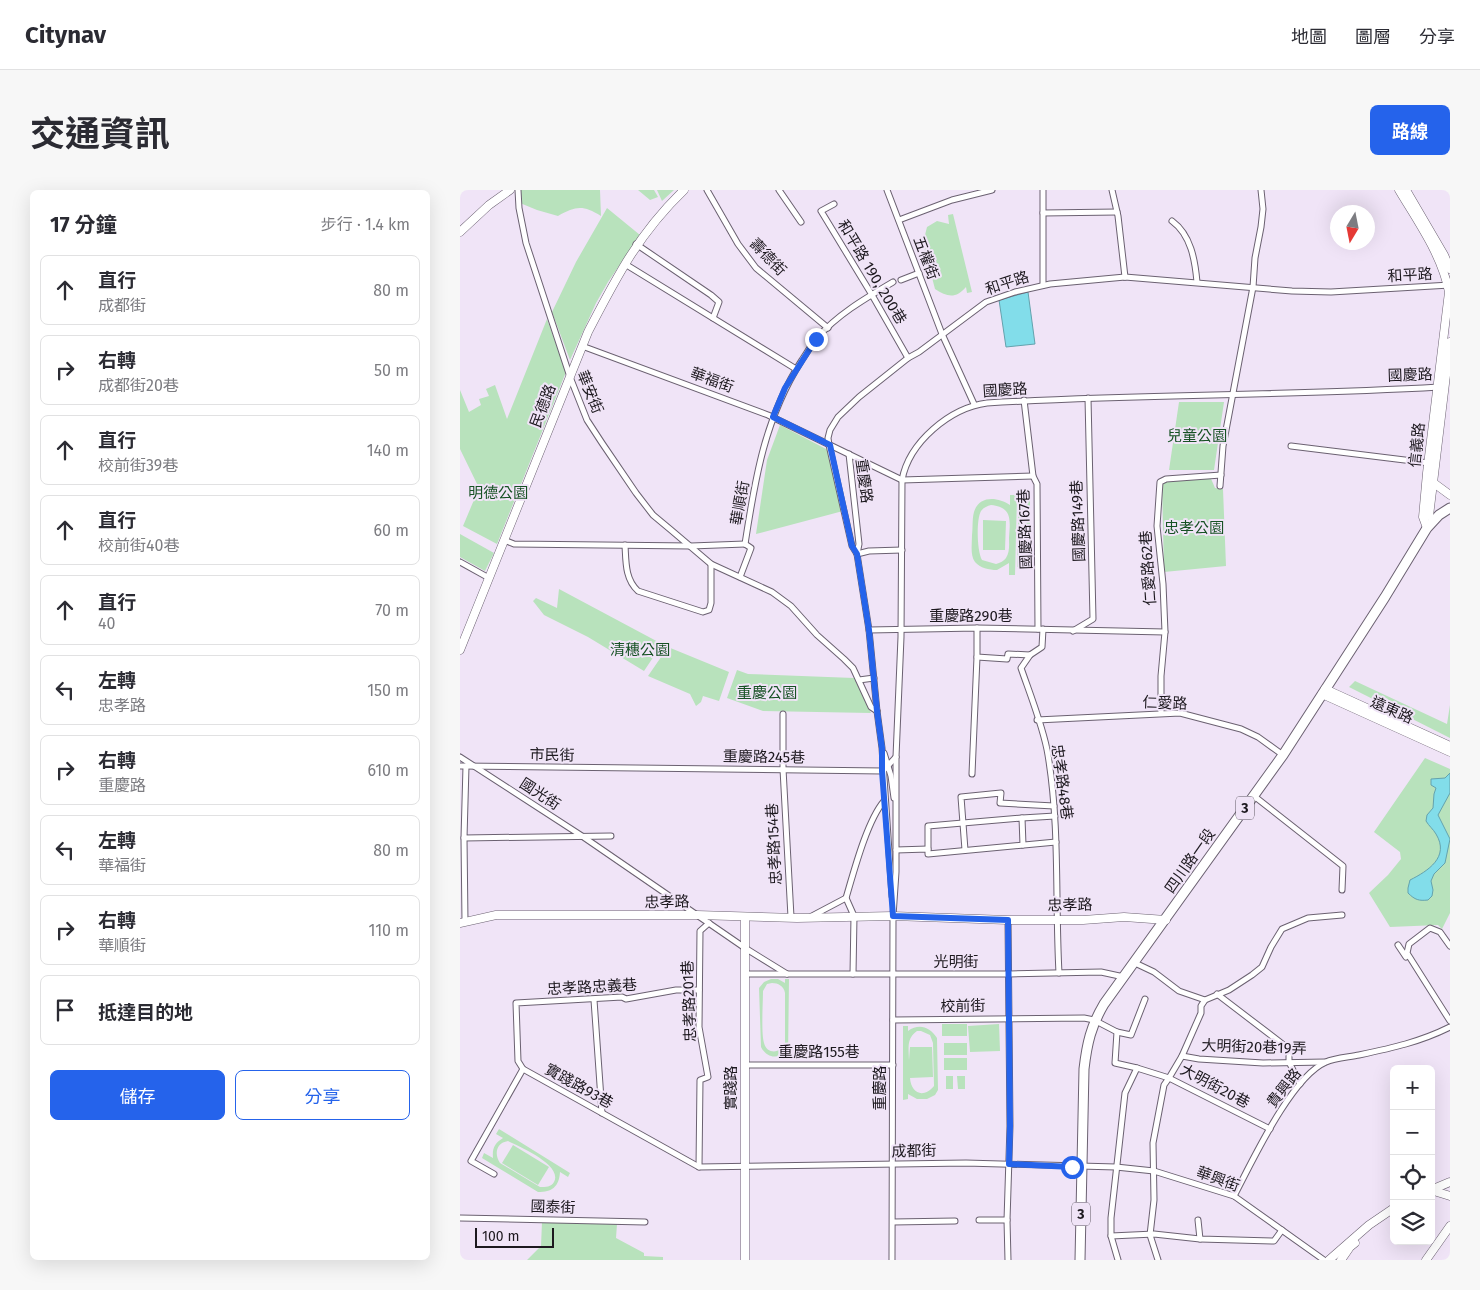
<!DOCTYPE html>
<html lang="zh-TW">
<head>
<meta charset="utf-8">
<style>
  :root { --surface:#fff; --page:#f7f7f7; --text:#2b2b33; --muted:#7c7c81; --line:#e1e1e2; --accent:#2563eb }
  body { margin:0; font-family:"Fira Sans","Noto Sans TC",sans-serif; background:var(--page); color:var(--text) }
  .controls { position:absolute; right:15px; bottom:15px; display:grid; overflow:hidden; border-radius:8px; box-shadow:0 5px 20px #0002 }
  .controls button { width:45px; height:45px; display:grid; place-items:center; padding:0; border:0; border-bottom:1px solid var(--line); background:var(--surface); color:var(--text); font:25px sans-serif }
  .compass { position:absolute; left:870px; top:15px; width:45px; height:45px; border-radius:50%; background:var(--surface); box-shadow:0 5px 20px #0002; rotate:190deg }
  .scale { position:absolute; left:15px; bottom:12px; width:79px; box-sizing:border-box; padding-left:5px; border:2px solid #1d191f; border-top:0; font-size:14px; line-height:18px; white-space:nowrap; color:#1d191f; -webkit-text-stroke:4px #f0e4f7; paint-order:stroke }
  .stop { position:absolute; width:15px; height:15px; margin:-11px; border:4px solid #2563eb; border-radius:50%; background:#fff }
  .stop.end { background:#2563eb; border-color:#fff; box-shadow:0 1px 5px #0008 }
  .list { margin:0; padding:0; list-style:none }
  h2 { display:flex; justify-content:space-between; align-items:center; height:65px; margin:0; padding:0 20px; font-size:21px }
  h2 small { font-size:16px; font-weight:400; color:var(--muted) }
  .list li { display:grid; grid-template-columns:32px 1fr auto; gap:15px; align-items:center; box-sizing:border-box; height:70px; margin:0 10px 10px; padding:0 10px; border:1px solid var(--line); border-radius:8px }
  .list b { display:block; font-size:19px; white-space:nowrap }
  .list p { margin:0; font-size:16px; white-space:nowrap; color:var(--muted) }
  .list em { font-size:16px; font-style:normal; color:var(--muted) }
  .actions { display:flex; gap:10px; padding:15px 20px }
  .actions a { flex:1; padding:11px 0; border:1px solid var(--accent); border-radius:8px; text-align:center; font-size:18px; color:var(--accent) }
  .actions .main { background:var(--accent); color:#fff }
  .icon { flex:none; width:28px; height:28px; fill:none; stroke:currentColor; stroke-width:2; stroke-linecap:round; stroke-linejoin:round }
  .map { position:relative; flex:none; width:990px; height:1070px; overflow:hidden; border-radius:8px }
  header { display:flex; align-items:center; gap:30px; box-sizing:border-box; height:70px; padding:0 25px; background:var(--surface); border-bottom:1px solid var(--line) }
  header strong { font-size:24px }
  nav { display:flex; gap:28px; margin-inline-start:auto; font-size:18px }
  .intro { display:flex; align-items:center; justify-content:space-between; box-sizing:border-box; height:120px; padding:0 30px }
  h1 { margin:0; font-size:35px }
  .button { padding:12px 22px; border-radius:8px; background:var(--accent); color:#fff; font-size:18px; font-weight:700 }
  main { display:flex; gap:30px; padding:0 30px }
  aside { flex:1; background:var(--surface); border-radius:8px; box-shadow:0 5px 20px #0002 }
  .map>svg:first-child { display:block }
  .green { fill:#b8e2bc; fill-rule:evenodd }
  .water { fill:#82ddea; stroke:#64a2ad }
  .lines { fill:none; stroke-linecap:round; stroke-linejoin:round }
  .street-casing { stroke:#6b6171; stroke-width:7 }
  .secondary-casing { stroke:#6b6171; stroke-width:9 }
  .primary-casing { stroke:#6b6171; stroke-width:11 }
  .street { stroke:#fff; stroke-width:5 }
  .secondary { stroke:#fff; stroke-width:8 }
  .primary { stroke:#fff; stroke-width:9 }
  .route { stroke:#2563eb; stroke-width:6 }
  .labels { text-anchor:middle; stroke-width:4; stroke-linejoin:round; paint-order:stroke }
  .shield { fill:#f0e4f7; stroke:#5c5660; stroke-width:1 }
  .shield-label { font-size:14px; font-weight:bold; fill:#1d191f }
  .street-label { font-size:15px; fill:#1d191f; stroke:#f0e4f7 }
  .park-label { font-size:15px; fill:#175225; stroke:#f0e4f7 }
</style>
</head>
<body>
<header>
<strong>Citynav</strong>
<nav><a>地圖</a><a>圖層</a><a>分享</a></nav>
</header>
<div class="intro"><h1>交通資訊</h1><a class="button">路線</a></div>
<main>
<aside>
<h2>17 分鐘<small>步行 · 1.4 km</small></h2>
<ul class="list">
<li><svg class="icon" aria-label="ahead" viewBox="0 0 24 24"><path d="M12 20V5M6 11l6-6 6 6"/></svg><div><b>直行</b><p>成都街</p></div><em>80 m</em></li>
<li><svg class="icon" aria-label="right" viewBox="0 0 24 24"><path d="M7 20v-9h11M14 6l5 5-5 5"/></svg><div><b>右轉</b><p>成都街20巷</p></div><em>50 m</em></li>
<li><svg class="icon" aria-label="ahead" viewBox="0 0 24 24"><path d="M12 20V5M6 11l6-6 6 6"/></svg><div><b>直行</b><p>校前街39巷</p></div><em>140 m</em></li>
<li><svg class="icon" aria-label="ahead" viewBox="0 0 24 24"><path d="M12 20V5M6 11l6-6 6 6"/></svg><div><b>直行</b><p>校前街40巷</p></div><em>60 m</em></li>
<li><svg class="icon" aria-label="ahead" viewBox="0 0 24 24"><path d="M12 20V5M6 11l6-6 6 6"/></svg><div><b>直行</b><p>40</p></div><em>70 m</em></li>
<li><svg class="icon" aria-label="left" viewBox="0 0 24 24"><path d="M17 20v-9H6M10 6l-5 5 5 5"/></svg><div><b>左轉</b><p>忠孝路</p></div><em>150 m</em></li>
<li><svg class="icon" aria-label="right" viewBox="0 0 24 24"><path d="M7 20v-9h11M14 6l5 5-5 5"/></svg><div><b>右轉</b><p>重慶路</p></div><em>610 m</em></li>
<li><svg class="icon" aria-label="left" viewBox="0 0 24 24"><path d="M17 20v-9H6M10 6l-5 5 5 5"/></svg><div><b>左轉</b><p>華福街</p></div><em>80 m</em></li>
<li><svg class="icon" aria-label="right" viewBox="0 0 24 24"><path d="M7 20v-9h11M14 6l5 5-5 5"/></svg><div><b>右轉</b><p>華順街</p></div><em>110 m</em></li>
<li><svg class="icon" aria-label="arrive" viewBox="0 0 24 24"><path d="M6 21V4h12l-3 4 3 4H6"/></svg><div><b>抵達目的地</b></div></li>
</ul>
<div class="actions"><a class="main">儲存</a><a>分享</a></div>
</aside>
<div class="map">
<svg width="990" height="1070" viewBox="0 0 990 1070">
  <rect width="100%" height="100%" fill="#f0e4f7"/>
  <g class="green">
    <path d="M59,0H140L141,26C123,15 116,16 98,26L77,20L60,13Z"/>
    <path d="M178,0H194L198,7L190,10Z"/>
    <path d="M197,0H214L202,11Z"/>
    <path d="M147,18L180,45L148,92L136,113L110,170L92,122L116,72Z"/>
    <path d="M493,24L512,102L507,103L506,97C496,109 487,107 475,99L463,53L467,37L477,31L489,34L488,25Z"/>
    <path d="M87,129L106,182L37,354L3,336L19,298L0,259V200L9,222L21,215L19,209L29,206L26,199L35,195L47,229Z"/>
    <path d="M719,212H764L754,280H709Z"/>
    <path d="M320,235L368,260L383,321L296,344L307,270Z"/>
    <path d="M749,284L755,298L763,299L766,376L704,382L702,294L707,286Z"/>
    <rect x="558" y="302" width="12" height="49"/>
    <path d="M550,305H557L555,385H549V373L537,380C529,380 520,378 515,372C510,365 512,354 512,345C513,338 512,329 514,322C519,305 538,307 550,315ZM531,315C553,317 550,331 549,348C549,354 550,362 546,368C544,371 540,373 536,374L522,370C517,362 516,330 521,321C523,318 527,316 531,315Z"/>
    <path d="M523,330L546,331L545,360H523Z"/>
    <path d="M0,344L34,363L25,381L0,367Z"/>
    <rect x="557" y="352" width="13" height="25"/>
    <path d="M99,399L202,454L184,481L128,447L84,425L73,411L76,408L97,418Z"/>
    <path d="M208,457L269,482L259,511L243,506L241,512L236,516L230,504L188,486Z"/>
    <path d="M277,480L288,484L394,488L411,523L303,521L267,508Z"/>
    <path d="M895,491L987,534L990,515V548L889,497Z"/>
    <path d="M965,568L990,579V723L982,739L978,735L930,737L909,703L928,685L941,669L940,662L914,642Z"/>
    <path d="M311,789H318L325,793V789H329L328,867H325V862C317,870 306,867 301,857L299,798L304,792ZM312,793C318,793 324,796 325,803V854C321,863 307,865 304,853C301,843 303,813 303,801L307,794Z"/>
    <rect x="482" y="834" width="25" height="12"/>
    <path d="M539,834L540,861L510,862L508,836Z"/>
    <path d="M443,836H448V841C459,833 470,837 477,848L478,900L475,905L467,909H457L448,904V909L443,910ZM457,841H461L470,845L473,853L474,896C463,909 451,903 450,888L473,887L472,857H450L449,870C449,858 446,849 457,841Z"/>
    <rect x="484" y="853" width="23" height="12"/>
    <rect x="484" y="868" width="23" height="12"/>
    <rect x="486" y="886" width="7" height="13"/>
    <path d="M497,886H505V899H498Z"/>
    <path d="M39,939L110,983L108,987L100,982C99,997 92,1002 78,1002L22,968L24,963L33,968C32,958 35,953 43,948L36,944ZM48,951C60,957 103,975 94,992C91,997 86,997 80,997L40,973C34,964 36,953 48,951Z"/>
    <path d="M53,955L89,977L78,995L42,973Z"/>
    <path d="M82,1032L157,1034L156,1048L184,1063V1066L203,1067V1070H67L81,1056Z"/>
  </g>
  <g class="water">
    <path d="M568,102L575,154L546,157L539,110Z"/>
    <path d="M990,583V603L978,625L990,649L985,673L974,684L971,691L973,700L972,706L968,710C959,711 955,710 948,703V698L950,690C968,681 990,667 976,644C973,639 969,636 966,631L967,625L973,618L974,604L976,598L971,595V589L985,588Z"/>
  </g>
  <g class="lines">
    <g class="street-casing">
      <g id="street">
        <path d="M58,0L59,18L66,53L110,187L127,230L142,253L176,303L193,325L211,340L251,374L312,402L331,416L357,445L384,469L393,478L411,517L417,521"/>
        <path d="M247,0L278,54L296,78L368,138"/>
        <path d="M319,0L341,32"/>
        <path d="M427,0L482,144L514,214"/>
        <path d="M652,0L658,26L665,87"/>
        <path d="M374,14L361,21L412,105L448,168"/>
        <path d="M583,23L657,22"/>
        <path d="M439,30L492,10L532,0"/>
        <path d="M712,31C731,45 735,70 737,92"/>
        <path d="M176,54L251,105L259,112L253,128"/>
        <path d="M165,74L336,179"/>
        <path d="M441,90L459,83"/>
        <path d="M583,95V0"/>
        <path d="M122,156L308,225L442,290L573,286"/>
        <path d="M564,210L573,286L577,294L578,439"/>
        <path d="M831,256L969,273"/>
        <path d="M389,264L399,354L397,364L409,440L417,521L422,558L432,706"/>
        <path d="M760,296L763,256L793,97L795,68L801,37L803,19L801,0"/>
        <path d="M44,350L54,354L231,356L285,354"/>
        <path d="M285,354C295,289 305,227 342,170C347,163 351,155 357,148C378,124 406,108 433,92"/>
        <path d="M165,355C166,372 165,389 178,401L243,422L249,420L251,413V374"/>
        <path d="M397,364L392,356L369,255L368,248L370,240L378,227L399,207L448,168L459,162L526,112L555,102L590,94L665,87L832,101L871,102L990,95"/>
        <path d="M397,364L409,361L442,360"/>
        <path d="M0,372L29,388"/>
        <path d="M280,387L291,358L285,354"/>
        <path d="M517,438V467L547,469L548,464L570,465L582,457L583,439"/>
        <path d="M409,440L517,438L705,442"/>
        <path d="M613,441L633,429L628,208"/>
        <path d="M570,465L561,478C570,504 584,539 588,565C600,637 595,710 599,783"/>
        <path d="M399,490L414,488"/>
        <path d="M701,523V486L705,442L703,394L697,336L700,292L706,289L761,285"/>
        <path d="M323,524V579L331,727"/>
        <path d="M577,530L720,523L781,539L798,547L823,565"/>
        <path d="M424,563L431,586L434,608"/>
        <path d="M0,567L122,646L285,758L327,784"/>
        <path d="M0,576L423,581L436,567"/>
        <path d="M6,576L4,648L151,646"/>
        <path d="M512,584L517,467"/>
        <path d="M794,606L883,676L882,700"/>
        <path d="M562,628L595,626"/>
        <path d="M4,648L5,732"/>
        <path d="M468,659V636L562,628L563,655"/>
        <path d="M436,660L468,659V664L596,652"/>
        <path d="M505,660L501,607L541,603L540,613L594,616"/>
        <path d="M386,708L394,726L393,784"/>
        <path d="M350,727L386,708C394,681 407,631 424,611"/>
        <path d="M548,730L550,936L547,1030L548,1070"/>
        <path d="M938,755L946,767"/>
        <path d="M990,756L980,742L970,738L949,754L947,763L990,831"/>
        <path d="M675,773L694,782L719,801L745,810"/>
        <path d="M285,784H550L641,782L664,787"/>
        <path d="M757,804L829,859V872L840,894"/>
        <path d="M134,810L142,923"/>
        <path d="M433,830L624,828L634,830L657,842L655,873L677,878"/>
        <path d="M657,842L671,845L685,809"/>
        <path d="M722,866L739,869L803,873L865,872"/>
        <path d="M285,875H433"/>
        <path d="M63,879L58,871L56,813L162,807L166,809L216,800H239"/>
        <path d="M810,939L709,888L722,866L741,823V816L745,810L769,800L792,785L802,777L811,757L822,739L848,728L882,725"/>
        <path d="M239,977L240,890L248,887L239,837L240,741L249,733"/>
        <path d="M34,984L11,971L63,879L239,977L506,973L656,977L694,981L774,1006L864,1070"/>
        <path d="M774,1006C792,972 831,887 866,872C874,868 890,867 899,865C932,858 960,852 990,837"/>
        <path d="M0,1028L185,1032"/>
        <path d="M519,1030H547"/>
        <path d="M738,1030L740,1049"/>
        <path d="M433,1032L495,1031"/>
        <path d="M651,1046L694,1044L740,1049L814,1051L822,1040"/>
        <path d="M432,1070L433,726L436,682V567L441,447L442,290C449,252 490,218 527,213C678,204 829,206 979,197"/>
        <path d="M658,1070L651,1046V1028L665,903L677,878L709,888L704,895L693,953L694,1010L690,1045L698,1070"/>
      </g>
    </g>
    <g class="secondary-casing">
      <g id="secondary">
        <path d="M939,0C958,32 982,65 989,102L967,283L963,327L967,338"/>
        <path d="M946,0L984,65L990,79"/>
        <path d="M0,42L29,15L50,0"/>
        <path d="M971,291L990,305"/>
        <path d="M969,326L990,152"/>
        <path d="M0,460L128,142C156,88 179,43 224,0"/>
        <path d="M865,499L990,556"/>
        <path d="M862,504L990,562"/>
        <path d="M0,733L36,725H237L337,728L433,726L548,730H623L664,727L706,730"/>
        <path d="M971,1000L990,992"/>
        <path d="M977,1002L990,1006"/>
        <path d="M285,1070V727"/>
        <path d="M869,1070L909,1035L934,1018"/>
        <path d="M881,1070L890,1057L895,1053"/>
        <path d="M966,1070L990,1036"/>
      </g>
    </g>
    <g class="primary-casing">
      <path id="primary" d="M620,1070L624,879C627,853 631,836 644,814L823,565L925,407L967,338L979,325L990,318"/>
    </g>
    <use href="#street" class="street"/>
    <use href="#secondary" class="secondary"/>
    <use href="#primary" class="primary"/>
  </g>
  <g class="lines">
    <path class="route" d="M356,149L325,198L313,227L370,255L392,356L397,364L409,440L417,521L422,558V581L433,726L548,730L550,936L549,974L612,977"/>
  </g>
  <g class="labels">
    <g class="shield">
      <rect x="776" y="606.5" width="18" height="23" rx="4"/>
      <rect x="612" y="1012.5" width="18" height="23" rx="4"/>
    </g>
    <g class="shield-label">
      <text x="785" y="623">3</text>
      <text x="621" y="1029">3</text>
    </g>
    <g class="street-label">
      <text transform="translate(308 67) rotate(46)" y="5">壽德街</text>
      <text transform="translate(466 68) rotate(69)" y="5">五權街</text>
      <text transform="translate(412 82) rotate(59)" y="5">和平路 190, 200巷</text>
      <text transform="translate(950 85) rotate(-3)" y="5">和平路</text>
      <text transform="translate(547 93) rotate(-18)" y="5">和平路</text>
      <text transform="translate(950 185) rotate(-2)" y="5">國慶路</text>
      <text transform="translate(252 190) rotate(20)" y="5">華福街</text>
      <text transform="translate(545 200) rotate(-4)" y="5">國慶路</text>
      <text transform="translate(130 202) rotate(68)" y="5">華安街</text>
      <text transform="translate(83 216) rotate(-69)" y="5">民德路</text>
      <text transform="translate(957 255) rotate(-84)" y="5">信義路</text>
      <text transform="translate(404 291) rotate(82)" y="5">重慶路</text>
      <text transform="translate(280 313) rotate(-80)" y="5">華順街</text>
      <text transform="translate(618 331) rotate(-92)" y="5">國慶路149巷</text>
      <text transform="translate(565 339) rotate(-92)" y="5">國慶路167巷</text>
      <text transform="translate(688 378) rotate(-94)" y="5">仁愛路62巷</text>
      <text x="511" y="431">重慶路290巷</text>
      <text transform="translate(705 513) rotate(2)" y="5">仁愛路</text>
      <text transform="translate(932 520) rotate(24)" y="5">遠東路</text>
      <text transform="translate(92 565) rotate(1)" y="5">市民街</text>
      <text transform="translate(304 567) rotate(1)" y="5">重慶路245巷</text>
      <text transform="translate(602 592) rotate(82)" y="5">忠孝路48巷</text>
      <text transform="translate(80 604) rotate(33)" y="5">國光街</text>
      <text transform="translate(314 654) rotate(-93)" y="5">忠孝路154巷</text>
      <text transform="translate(730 671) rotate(-55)" y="5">四川路一段</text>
      <text transform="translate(207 712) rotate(-1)" y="5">忠孝路</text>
      <text transform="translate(610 715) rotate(-1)" y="5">忠孝路</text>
      <text x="496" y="777">光明街</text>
      <text transform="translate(132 797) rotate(-3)" y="5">忠孝路忠義巷</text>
      <text transform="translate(229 811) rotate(-92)" y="5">忠孝路201巷</text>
      <text transform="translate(503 816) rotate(-1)" y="5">校前街</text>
      <text transform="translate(794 857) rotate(2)" y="5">大明街20巷19弄</text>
      <text x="359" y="867">重慶路155巷</text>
      <text transform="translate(119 896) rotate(29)" y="5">實踐路93巷</text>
      <text transform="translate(755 896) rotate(28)" y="5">大明街20巷</text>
      <text transform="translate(271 898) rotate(-90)" y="5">實踐路</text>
      <text transform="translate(420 898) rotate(-90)" y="5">重慶路</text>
      <text transform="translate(824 898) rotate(-52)" y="5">貴興路</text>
      <text transform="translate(454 961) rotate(-1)" y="5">成都街</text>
      <text transform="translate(758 989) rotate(20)" y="5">華興街</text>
      <text transform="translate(93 1017) rotate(2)" y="5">國泰街</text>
    </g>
    <g class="park-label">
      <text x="737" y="251">兒童公園</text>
      <text x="38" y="308">明德公園</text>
      <text x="734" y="343">忠孝公園</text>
      <text x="180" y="465">清穗公園</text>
      <text x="307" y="508">重慶公園</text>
    </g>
  </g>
</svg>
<div class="controls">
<button>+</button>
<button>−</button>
<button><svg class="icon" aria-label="locate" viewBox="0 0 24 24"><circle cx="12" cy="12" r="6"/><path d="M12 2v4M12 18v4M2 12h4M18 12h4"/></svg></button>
<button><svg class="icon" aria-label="layers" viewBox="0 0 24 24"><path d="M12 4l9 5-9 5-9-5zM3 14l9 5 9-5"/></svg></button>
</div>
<svg class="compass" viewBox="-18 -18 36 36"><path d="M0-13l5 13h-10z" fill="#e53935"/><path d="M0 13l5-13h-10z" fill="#7c7c81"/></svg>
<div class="scale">100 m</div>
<div class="stop" style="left:612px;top:977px"></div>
<div class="stop end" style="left:356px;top:149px"></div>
</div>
</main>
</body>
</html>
